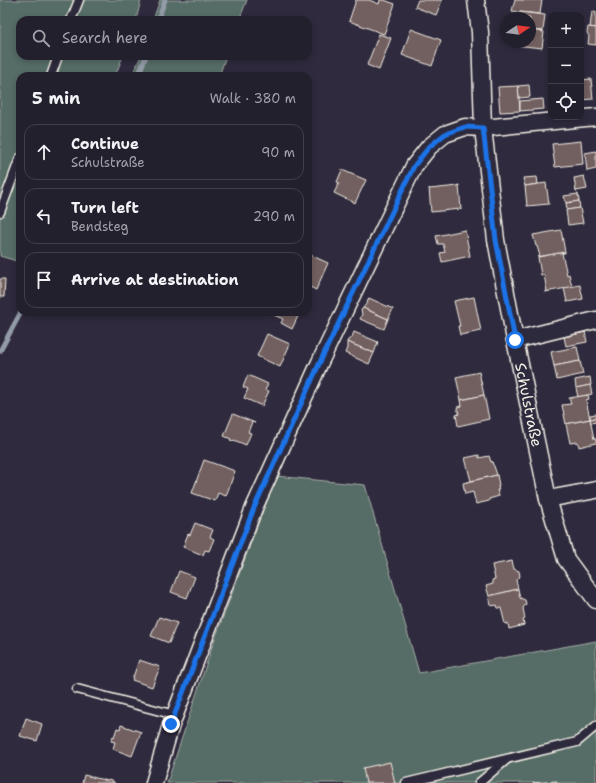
<!DOCTYPE html>
<html lang="en">
<head>
<meta charset="utf-8">
<style>
  :root { --surface:#23202e; --page:#2f2d3a; --text:#f1f3f6; --muted:#a3a3aa; --line:#403e4a }
  body { margin:0; font-family:"Shantell Sans",sans-serif; background:var(--page); color:var(--text) }
  .controls { position:absolute; right:12px; top:12px; display:grid; overflow:hidden; border-radius:8px; box-shadow:0 2px 6px #0003 }
  .controls button { width:36px; height:36px; display:grid; place-items:center; padding:0; border:0; border-bottom:1px solid var(--line); background:var(--surface); color:var(--text); font:20px sans-serif }
  .compass { position:absolute; left:500px; top:12px; width:36px; height:36px; border-radius:50%; background:var(--surface); box-shadow:0 2px 6px #0003; rotate:77deg }
  .stop { position:absolute; width:12px; height:12px; margin:-9px; border:3px solid #1a73e8; border-radius:50%; background:#fff }
  .stop.end { background:#1a73e8; border-color:#fff; box-shadow:0 1px 4px #0008 }
  .list { margin:0; padding:0; list-style:none }
  h2 { display:flex; justify-content:space-between; align-items:center; height:52px; margin:0; padding:0 16px; font-size:17px }
  h2 small { font-size:13px; font-weight:400; color:var(--muted) }
  .list li { display:grid; grid-template-columns:26px 1fr auto; gap:12px; align-items:center; box-sizing:border-box; height:56px; margin:0 8px 8px; padding:0 8px; border:1px solid var(--line); border-radius:12px }
  .list b { display:block; font-size:15px; white-space:nowrap }
  .list p { margin:0; font-size:13px; white-space:nowrap; color:var(--muted) }
  .list em { font-size:13px; font-style:normal; color:var(--muted) }
  .icon { flex:none; width:22px; height:22px; fill:none; stroke:currentColor; stroke-width:2; stroke-linecap:round; stroke-linejoin:round }
  .map { position:relative; flex:none; width:596px; height:783px; overflow:hidden }
  .search { position:absolute; background:var(--surface); box-shadow:0 2px 6px #0003; left:16px; top:16px; width:296px; height:44px; display:flex; align-items:center; gap:10px; box-sizing:border-box; padding:0 14px; border-radius:12px; color:var(--muted); font-size:15px }
  .panel { position:absolute; background:var(--surface); box-shadow:0 2px 6px #0003; left:16px; top:72px; width:296px; height:244px; border-radius:12px }
  .map>svg:first-child { display:block }
  .green { fill:#566c66; stroke:#a5aea7 }
  .lines { fill:none; stroke-linecap:round; stroke-linejoin:round }
  .stream { stroke:#929ba7; stroke-width:5 }
  .building { fill:#725e5f; stroke:#f4f1e8 }
  .service-casing { stroke:#f4f1e8; stroke-width:11 }
  .minor-casing { stroke:#f4f1e8; stroke-width:19 }
  .service { stroke:#2f2a3d; stroke-width:8 }
  .minor { stroke:#2f2a3d; stroke-width:16 }
  .route { stroke:#1a73e8; stroke-width:5 }
  .labels { text-anchor:middle; stroke-width:3; stroke-linejoin:round; paint-order:stroke }
  .street-label { font-size:15px; fill:#f4f1e8; stroke:#2f2a3d }
</style>
</head>
<body>
<div class="map">
<svg width="596" height="783" viewBox="0 0 596 783">
  <rect width="100%" height="100%" fill="#2f2a3d"/>
  <filter id="ink" filterUnits="userSpaceOnUse"><feTurbulence type="fractalNoise" baseFrequency=".025" numOctaves="2"/><feDisplacementMap in="SourceGraphic" scale="8" xChannelSelector="R" yChannelSelector="G"/><feConvolveMatrix kernelMatrix="1 2 1 2 8 2 1 2 1" color-interpolation-filters="sRGB"/></filter>
  <g filter="url(#ink)">
    <g class="green">
      <path d="M0,0H141L136,20H20V56H123L115,76H20V262L0,256Z"/>
      <path d="M160,0H247L239,20H153Z"/>
      <path d="M141,56H226L219,76H132Z"/>
      <path d="M276,476L365,485L419,673L596,641V783H167L213,644Z"/>
    </g>
    <g class="lines">
      <g class="stream">
        <path d="M158,20L165,0"/>
        <path d="M138,76L146,56"/>
        <path d="M0,351L21,312"/>
      </g>
    </g>
    <g class="building">
      <path d="M356,0H369L379,4L380,0H384L395,4L384,34L349,21Z"/>
      <path d="M418,0H442L436,15L415,7Z"/>
      <path d="M515,0H542L540,14L512,11Z"/>
      <path d="M519,12L545,15L543,31L530,30V18H518Z"/>
      <path d="M592,12H596V28L590,27Z"/>
      <path d="M588,27L596,28V45L588,44L589,36L587,33Z"/>
      <path d="M411,29L441,40L432,66L402,55Z"/>
      <path d="M530,30L544,32L542,48L514,45V42H530Z"/>
      <path d="M379,34L391,38L379,70L367,65Z"/>
      <path d="M591,79L593,99L581,100V80Z"/>
      <path d="M529,85L530,97L519,98L518,86Z"/>
      <path d="M518,86L520,111L500,112L498,87Z"/>
      <path d="M543,99L544,109L520,111V101Z"/>
      <path d="M581,141L583,164L555,167L552,144Z"/>
      <path d="M596,151V169L587,171L585,153Z"/>
      <path d="M342,170L366,180L355,203L334,193L339,183L337,182Z"/>
      <path d="M584,176L587,189L576,191L574,178Z"/>
      <path d="M537,177L538,184L525,186L523,178Z"/>
      <path d="M546,183L549,204L527,206L525,186Z"/>
      <path d="M458,185H459L461,210L460,209L431,212L429,188L430,189L458,186Z"/>
      <path d="M578,194L579,201L566,203L564,196Z"/>
      <path d="M579,201L580,208L567,210L566,203Z"/>
      <path d="M580,208L583,223L568,225L566,210Z"/>
      <path d="M465,230L470,256L442,262L440,253L445,252L443,244H438L436,236Z"/>
      <path d="M561,230L565,252L538,257L540,256L537,246H536L533,235Z"/>
      <path d="M565,252V253H562L567,275L569,274L572,287L545,292V291H547L544,275H541L538,257Z"/>
      <path d="M308,254L328,263L316,290L308,286Z"/>
      <path d="M0,279H5L4,297H0Z"/>
      <path d="M580,285L583,299L567,302L564,288Z"/>
      <path d="M474,297L481,331L460,335L458,326H460L454,301Z"/>
      <path d="M369,298L393,309L388,319L363,308L367,303Z"/>
      <path d="M363,308L388,319L384,329L360,319L362,314L361,310Z"/>
      <path d="M267,312H300L292,329L281,323L283,319Z"/>
      <path d="M354,332L378,342L374,353L347,342L348,340L352,337Z"/>
      <path d="M585,332L587,342L566,346L564,337Z"/>
      <path d="M267,334L290,344L280,367L257,356Z"/>
      <path d="M347,342L374,353L369,364L345,353L347,348Z"/>
      <path d="M577,347L580,361L554,366L551,352Z"/>
      <path d="M580,361L583,374L557,380L554,366Z"/>
      <path d="M479,372L484,395L461,400L456,377Z"/>
      <path d="M248,375L268,384L265,390L269,391L262,406L244,398L248,389L243,387Z"/>
      <path d="M590,377L591,385L576,388L575,380Z"/>
      <path d="M590,385L592,394L578,397L576,388Z"/>
      <path d="M484,395L489,419L458,426L456,415L459,414L457,407L462,406L461,400Z"/>
      <path d="M588,395L589,399L586,400L590,419L566,424L562,405L571,404L569,398Z"/>
      <path d="M233,414L255,423L252,422L248,432L251,433L246,445L234,440L233,441L230,440L231,439L224,436Z"/>
      <path d="M596,414V418L590,419V415Z"/>
      <path d="M596,418V422L591,423L590,419Z"/>
      <path d="M590,419L594,439H596V443L579,447L578,442L570,443L566,424Z"/>
      <path d="M479,455V458L489,456L491,462L492,461L493,465L494,466L497,475L471,481L465,458Z"/>
      <path d="M204,460L235,471L226,496L218,493L215,501L192,493Z"/>
      <path d="M497,475L499,485L498,486L499,490H497L499,496L489,499V501L476,504L473,492L465,494L463,483Z"/>
      <path d="M195,523L213,530L210,537L214,539L209,551L205,550L203,555L183,547L188,534L190,535Z"/>
      <path d="M512,561L514,569L519,571L520,576L516,580L518,589L489,596L486,586L493,584L492,580L495,579L492,565Z"/>
      <path d="M179,571L195,577L187,598L171,592Z"/>
      <path d="M518,589L520,598L525,600L526,604L523,608L525,619L523,620L524,625L509,629L508,623L505,624L501,608H498L497,605L491,606L489,596Z"/>
      <path d="M159,617L177,623L169,643L151,636Z"/>
      <path d="M139,660L160,667L152,687L132,680Z"/>
      <path d="M26,718L42,724L37,741L20,736Z"/>
      <path d="M121,725L141,732L132,756L113,749L115,742L111,741L113,736L114,737L117,728L120,729Z"/>
      <path d="M390,762L395,783H366L363,768Z"/>
      <path d="M84,775L108,781L109,780L115,783H82Z"/>
      <path d="M557,781V783H533Z"/>
    </g>
    <g class="lines">
      <g class="service-casing">
        <g id="service">
          <path d="M71,20L79,0"/>
          <path d="M51,76L58,56"/>
          <path d="M0,212L20,158"/>
          <path d="M77,689L175,715"/>
          <path d="M406,783L577,742L596,726"/>
          <path d="M479,783L506,760"/>
        </g>
      </g>
      <g class="minor-casing">
        <g id="minor">
          <path id="s1" d="M476,0L480,32L483,128L496,240L515,340L548,499L566,559L596,600"/>
          <path d="M515,340L596,320"/>
          <path d="M548,499L596,490"/>
          <path d="M154,783L171,725L254,508L320,362L414,166L429,147L445,134L465,127L483,128L596,117"/>
        </g>
      </g>
      <use href="#service" class="service"/>
      <use href="#minor" class="minor"/>
    </g>
  </g>
  <g class="lines" filter="url(#ink)">
    <path class="route" d="M171,724L254,508L320,362L414,166L429,147L445,134L465,127L483,128L496,240L515,340"/>
  </g>
  <g class="labels">
    <g class="street-label">
      <text dy="5" stroke="none"><textPath href="#s1" startOffset="409">Schulstraße</textPath></text>
    </g>
  </g>
</svg>
<div class="controls">
<button>+</button>
<button>−</button>
<button><svg class="icon" aria-label="locate" viewBox="0 0 24 24"><circle cx="12" cy="12" r="6"/><path d="M12 2v4M12 18v4M2 12h4M18 12h4"/></svg></button>
</div>
<svg class="compass" viewBox="-18 -18 36 36"><path d="M0-13l5 13h-10z" fill="#e53935"/><path d="M0 13l5-13h-10z" fill="#a3a3aa"/></svg>
<div class="stop" style="left:515px;top:340px"></div>
<div class="stop end" style="left:171px;top:724px"></div>
<div class="search"><svg class="icon" aria-label="search" viewBox="0 0 24 24"><circle cx="10" cy="10" r="6"/><path d="M15 15l6 6"/></svg>Search here</div>
<section class="panel">
<h2>5 min<small>Walk · 380 m</small></h2>
<ul class="list">
<li><svg class="icon" aria-label="ahead" viewBox="0 0 24 24"><path d="M12 20V5M6 11l6-6 6 6"/></svg><div><b>Continue</b><p>Schulstraße</p></div><em>90 m</em></li>
<li><svg class="icon" aria-label="left" viewBox="0 0 24 24"><path d="M17 20v-9H6M10 6l-5 5 5 5"/></svg><div><b>Turn left</b><p>Bendsteg</p></div><em>290 m</em></li>
<li><svg class="icon" aria-label="arrive" viewBox="0 0 24 24"><path d="M6 21V4h12l-3 4 3 4H6"/></svg><div><b>Arrive at destination</b></div></li>
</ul>
</section>
</div>
</body>
</html>
